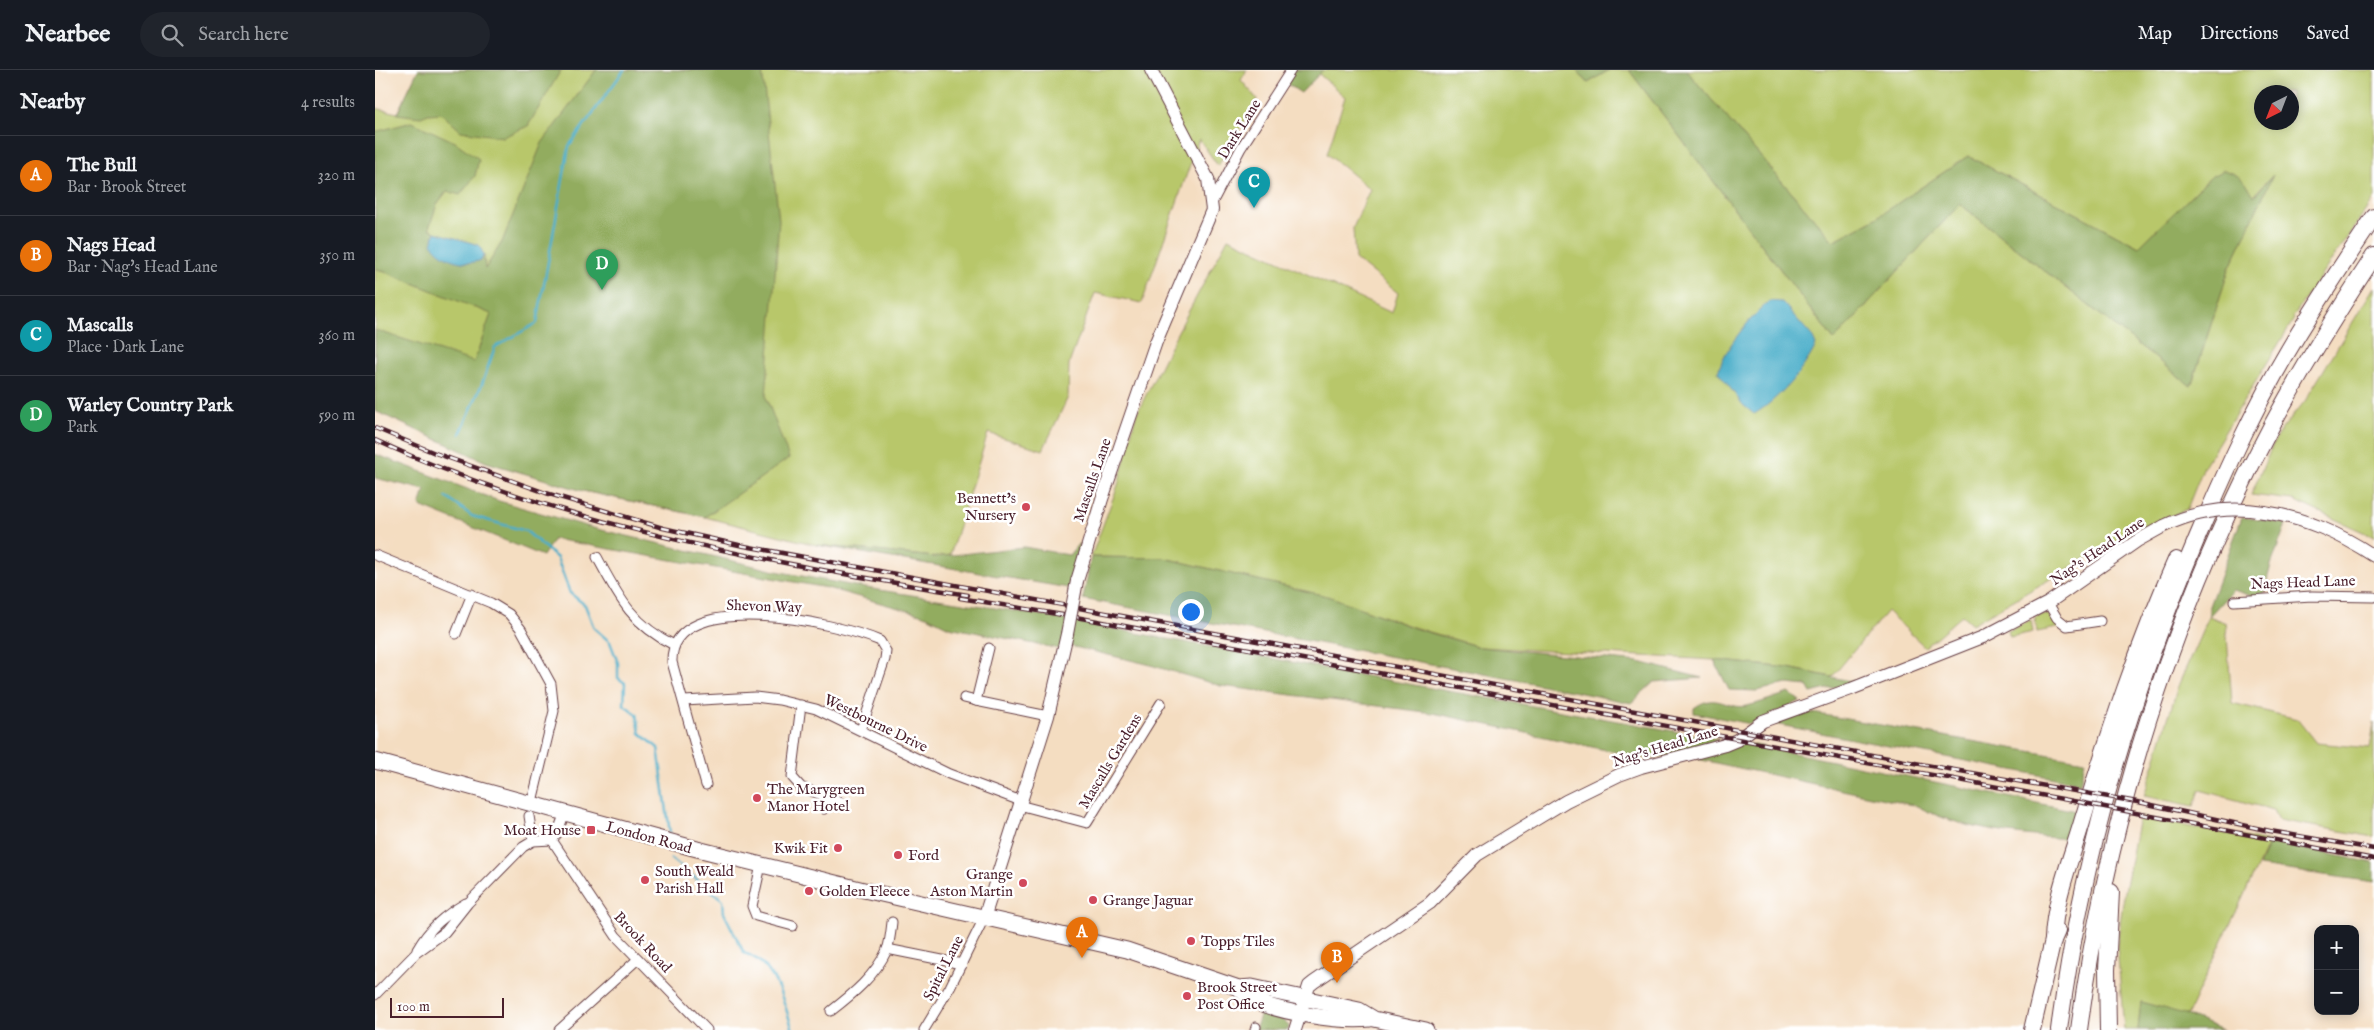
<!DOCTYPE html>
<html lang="en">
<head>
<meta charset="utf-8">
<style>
  :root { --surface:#171b24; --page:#20242c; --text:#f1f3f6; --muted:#9ea1a6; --line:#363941; --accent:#d1495b }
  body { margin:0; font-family:"IM FELL English",serif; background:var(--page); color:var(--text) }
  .controls { position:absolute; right:15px; bottom:15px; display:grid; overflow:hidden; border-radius:10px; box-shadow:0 2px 12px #0003 }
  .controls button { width:45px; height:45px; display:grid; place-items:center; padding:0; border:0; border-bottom:1px solid var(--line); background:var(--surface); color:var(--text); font:25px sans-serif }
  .compass { position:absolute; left:1879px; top:15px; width:45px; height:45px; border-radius:50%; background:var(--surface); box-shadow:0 2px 12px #0003; rotate:222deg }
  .scale { position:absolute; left:15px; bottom:12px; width:114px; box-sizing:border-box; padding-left:5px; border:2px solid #4a1f2b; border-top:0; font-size:14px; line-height:18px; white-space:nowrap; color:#4a1f2b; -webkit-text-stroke:4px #fff; paint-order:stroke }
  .you { position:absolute; left:815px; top:541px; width:18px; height:18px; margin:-12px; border:4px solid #fff; border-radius:50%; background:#1a73e8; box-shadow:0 0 0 8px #1a73e833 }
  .badge { display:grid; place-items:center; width:32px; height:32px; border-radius:50%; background:var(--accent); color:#fff; font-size:16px; font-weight:700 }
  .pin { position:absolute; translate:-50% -41px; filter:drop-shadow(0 1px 2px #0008) }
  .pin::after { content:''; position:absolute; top:26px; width:18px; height:15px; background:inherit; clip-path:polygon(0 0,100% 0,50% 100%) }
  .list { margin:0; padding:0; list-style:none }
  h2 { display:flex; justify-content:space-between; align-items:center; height:65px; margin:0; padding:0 20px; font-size:21px }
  h2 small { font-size:16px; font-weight:400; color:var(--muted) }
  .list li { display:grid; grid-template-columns:32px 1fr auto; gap:15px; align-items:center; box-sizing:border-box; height:80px; padding:0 20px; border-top:1px solid var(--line) }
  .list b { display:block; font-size:19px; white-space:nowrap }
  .list p { margin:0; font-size:16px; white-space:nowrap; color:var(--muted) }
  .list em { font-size:16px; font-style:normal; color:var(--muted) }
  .icon { flex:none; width:28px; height:28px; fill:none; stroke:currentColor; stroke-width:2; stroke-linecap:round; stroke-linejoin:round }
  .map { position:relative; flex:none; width:1999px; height:960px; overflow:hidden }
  header { display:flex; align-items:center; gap:30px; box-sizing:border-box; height:70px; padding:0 25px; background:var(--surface); border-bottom:1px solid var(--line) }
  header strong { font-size:24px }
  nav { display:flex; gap:28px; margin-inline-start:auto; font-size:18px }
  .search { width:350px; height:45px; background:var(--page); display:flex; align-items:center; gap:12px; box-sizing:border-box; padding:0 18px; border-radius:28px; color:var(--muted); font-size:19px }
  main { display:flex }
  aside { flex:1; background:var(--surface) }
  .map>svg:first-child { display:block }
  .green { fill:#b8c76a; stroke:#81734a; fill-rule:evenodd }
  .forest { fill:#92ac5e; stroke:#6e6644 }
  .water { fill:#49adc9; stroke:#4a667a }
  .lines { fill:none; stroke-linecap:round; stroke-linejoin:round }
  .stream { stroke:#49adc9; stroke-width:2.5 }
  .street-casing { stroke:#643c42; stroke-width:11 }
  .secondary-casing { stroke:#643c42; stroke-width:14 }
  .primary-casing { stroke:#643c42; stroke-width:17 }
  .highway-casing { stroke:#643c42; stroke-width:18 }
  .street { stroke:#fff; stroke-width:9 }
  .secondary { stroke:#fff; stroke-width:12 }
  .primary { stroke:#fff; stroke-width:15 }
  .highway { stroke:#fff; stroke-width:16 }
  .rail-casing { stroke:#4a1f2b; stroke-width:4.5 }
  .rail { stroke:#fff; stroke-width:2.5; stroke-dasharray:8; stroke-linecap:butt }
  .secondary-bridge-casing { stroke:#643c42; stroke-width:14; stroke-linecap:butt }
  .secondary-bridge { stroke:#fff; stroke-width:12 }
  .poi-dot { fill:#d1495b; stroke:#fff; stroke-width:2 }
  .labels { text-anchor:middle; stroke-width:5; stroke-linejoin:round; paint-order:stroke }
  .street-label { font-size:15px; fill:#4a1f2b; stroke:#fff }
  .poi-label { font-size:15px; fill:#4a1f2b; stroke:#fff; text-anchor:start }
</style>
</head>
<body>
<header>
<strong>Nearbee</strong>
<div class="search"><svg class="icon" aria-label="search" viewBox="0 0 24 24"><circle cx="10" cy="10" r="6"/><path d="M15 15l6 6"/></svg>Search here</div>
<nav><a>Map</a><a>Directions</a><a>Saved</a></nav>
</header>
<main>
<aside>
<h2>Nearby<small>4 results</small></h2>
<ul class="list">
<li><span class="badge" style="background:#e8710a">A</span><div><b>The Bull</b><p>Bar · Brook Street</p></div><em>320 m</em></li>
<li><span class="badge" style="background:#e8710a">B</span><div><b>Nags Head</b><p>Bar · Nag's Head Lane</p></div><em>350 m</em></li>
<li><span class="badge" style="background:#0f9aa8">C</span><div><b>Mascalls</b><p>Place · Dark Lane</p></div><em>360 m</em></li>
<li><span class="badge" style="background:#2e9e5b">D</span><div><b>Warley Country Park</b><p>Park</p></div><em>590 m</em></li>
</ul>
</aside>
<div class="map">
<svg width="1999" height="960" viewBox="0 0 1999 960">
  <rect width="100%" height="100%" fill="#fff"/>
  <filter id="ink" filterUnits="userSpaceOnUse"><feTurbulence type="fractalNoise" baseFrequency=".02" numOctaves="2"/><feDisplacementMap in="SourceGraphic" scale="10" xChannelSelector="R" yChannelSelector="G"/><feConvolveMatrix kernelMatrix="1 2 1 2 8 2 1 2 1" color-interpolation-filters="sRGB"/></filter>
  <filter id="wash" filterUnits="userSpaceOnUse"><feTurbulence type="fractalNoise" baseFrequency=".0096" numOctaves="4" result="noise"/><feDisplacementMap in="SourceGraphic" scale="20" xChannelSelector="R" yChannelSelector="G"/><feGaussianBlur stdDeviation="1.12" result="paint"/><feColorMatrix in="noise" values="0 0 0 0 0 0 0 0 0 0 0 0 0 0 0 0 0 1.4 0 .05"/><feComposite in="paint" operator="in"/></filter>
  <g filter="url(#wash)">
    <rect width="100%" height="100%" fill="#f4ddc1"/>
    <g class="green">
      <path d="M43,0H872L866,10L882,29L843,96L824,69L767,233L720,223L694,294L693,327L668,380L613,363L575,485L560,487L441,475L330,447L208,421L0,341V38L22,43Z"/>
      <path d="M948,0H1202L1213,13L1234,0H1254L1459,270L1585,134L1816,316L1854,199L1897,106L1878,126L1837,106L1764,177L1593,86L1498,150L1458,171L1311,0H1999V128L1918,247L1919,249L1829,396L1812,439L1752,465L1597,554L1587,545L1550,577L1512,541L1457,607L1413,598L1339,590L1105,577L1038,557L955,527L789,488L716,487L743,415L761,345L801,265L853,168L1017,243L1023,223L980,189L978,158L995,119L952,84L970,27L944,4ZM1886,22H1916V52H1886Z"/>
      <path d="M1999,217V467L1918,430L1876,425L1902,365L1930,331Z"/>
      <path d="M1668,544L1674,545L1687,557L1662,562L1660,547Z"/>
      <path d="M1834,546L1851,553L1857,633L1922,649L1941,673L1995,678L1999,653V767L1903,750L1898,740L1825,720L1819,736L1769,726L1803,616Z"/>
      <path d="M1656,550L1658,562L1635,567L1633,561Z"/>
      <path d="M1764,747L1894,772L1811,948L1766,932L1763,960H1749L1742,875L1748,832Z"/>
    </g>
    <g class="forest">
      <path d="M43,0H186L153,56L128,67L86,61L66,43L53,44L46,47L22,44Z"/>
      <path d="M221,0H387L404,150L391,327L414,388L330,447L208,421L111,392L0,341V260L99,292L116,244L0,198V62L37,52L80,72L104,89L100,106L85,125L72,121L62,134L54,158L60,162L58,168L106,190L109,185L110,199L127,172L167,73Z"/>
      <path d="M916,0H948L926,23L909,12Z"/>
      <path d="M1202,0H1234L1213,13Z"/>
      <path d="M1254,0H1311L1458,171L1498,150L1593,86L1764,177L1837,106L1849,100C1865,105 1871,111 1879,126L1898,105L1854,199L1816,316L1585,134L1459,270Z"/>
      <path d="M0,384L124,431L218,458L401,501L485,517L665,545L1039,615L1344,669L1324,679L1273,689L1058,643L846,616L772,594L695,576L685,579L574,557L552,546L452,518L179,469L168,486L45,436L50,420L0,408Z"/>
      <path d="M1867,447L1911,454L1896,495L1887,529L1858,520L1834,546V536Z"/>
      <path d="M705,472L693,518L441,475L560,487L649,477L694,485Z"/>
      <path d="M716,487L789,488L956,527L1042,559L1105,577L1264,592L1327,608L1279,612L1256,633L1157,613L708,529Z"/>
      <path d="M1339,590L1413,598L1480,612L1436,623L1432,616L1412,614L1382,621L1354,620Z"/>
      <path d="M1414,623L1425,631L1376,654L1319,643V638C1342,621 1351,640 1372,636C1386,633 1400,627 1414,623Z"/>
      <path d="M1426,641L1710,691L1705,713L1389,652Z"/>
      <path d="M1370,673L1701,741L1693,769C1642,765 1586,760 1542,736L1322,689Z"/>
      <path d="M1894,772L1999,793V812L1884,796Z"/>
      <path d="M1766,932L1809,944L1848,960H1763Z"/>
      <path d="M886,943L906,949L914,956L913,960H880Z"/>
    </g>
    <g class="water">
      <path d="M60,162L104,175L109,185L106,190C90,197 66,189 57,174Z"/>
      <path d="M1394,231L1407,232L1437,266L1441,275C1431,298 1401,332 1379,344L1368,335L1343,302C1351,275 1374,250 1394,231Z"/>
    </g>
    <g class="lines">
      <g class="stream">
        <path d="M85,364L107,314L120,277L162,253L194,76L249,0"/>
        <path d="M71,427L97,446L151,461L182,488L195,523L210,535L219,558L235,572L243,593V608L250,613L249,635L262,644L265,663L283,678L295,763"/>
        <path d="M296,789L348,830L349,843L369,883C401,893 408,932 418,960"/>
      </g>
    </g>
  </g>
  <g filter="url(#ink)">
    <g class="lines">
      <g class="street-casing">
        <g id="street">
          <path d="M837,133L866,78L916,0"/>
          <path d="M0,485L116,533L134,544L146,559L176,614L179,641L156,736"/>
          <path d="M222,487C243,526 257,555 299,575"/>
          <path d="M1859,531L1937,526L1999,527"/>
          <path d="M1673,533L1682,548L1692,556L1725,551"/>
          <path d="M81,564L97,524"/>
          <path d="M614,578L601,631L673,646"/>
          <path d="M589,628L601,631"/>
          <path d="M309,631L380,627L404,630L441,639L574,704L646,731"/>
          <path d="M426,635L417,707L426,717L467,733"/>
          <path d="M331,715L297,592C295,516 464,553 505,571L511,581L510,589L486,660"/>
          <path d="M644,735L712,753L786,633"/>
          <path d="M449,739L453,728"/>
          <path d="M189,745L182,764L177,770L241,866L332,960"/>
          <path d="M154,746L158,771L177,770"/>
          <path d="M386,795L377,836L381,846L418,856"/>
          <path d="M512,879L587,894"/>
          <path d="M42,880C54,858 70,845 91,833"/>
          <path d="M0,925L41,883L70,862L93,833L148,777L158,771"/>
          <path d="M456,941C478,924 500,906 512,880C515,872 516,861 517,852"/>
          <path d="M184,960L263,889"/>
          <path d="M549,960L575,917L609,848"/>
          <path d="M880,960L881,957"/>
        </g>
      </g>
      <g class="secondary-casing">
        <g id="secondary">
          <path d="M1889,442C1930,448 1964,463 1999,486"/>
          <path d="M702,511L727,429L781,272L837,140L833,109L776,0"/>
          <path d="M609,848L673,646L692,564"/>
          <path d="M920,960L934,916L939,912L1055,833L1102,785L1191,731L1244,705L1266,697L1350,675L1362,670L1388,651L1476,619L1608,567L1673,533L1762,471L1789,456"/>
        </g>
      </g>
      <g class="primary-casing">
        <g id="primary">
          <path d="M0,691L322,779L489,820L752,880L864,918L877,917L984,940L999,949L1051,960"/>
          <path d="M864,918C867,921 871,926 875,928C901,943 966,952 995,949"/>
        </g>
      </g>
      <g class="highway-casing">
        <g id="highway">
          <path d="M1678,870C1679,830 1696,789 1707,752C1734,663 1763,575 1801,490"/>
          <path d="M1657,960L1678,870L1682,861"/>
          <path d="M1684,960C1707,786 1754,629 1822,468C1849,405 1878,340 1913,281C1940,235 1970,191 1999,147"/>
          <path d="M1704,960C1732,750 1797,542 1897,355C1928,297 1963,241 1999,186"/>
          <path d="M1733,960L1732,900L1736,822"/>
        </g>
      </g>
      <use href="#street" class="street"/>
      <use href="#secondary" class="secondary"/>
      <use href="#primary" class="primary"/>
      <use href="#highway" class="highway"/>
      <g class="rail-casing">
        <g id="rail">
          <path d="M0,358L60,383L171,423L288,458L364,475L1551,695L1768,733L1895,761L1999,779"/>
          <path d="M0,370C187,456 392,492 593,525"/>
          <path d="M585,528L706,548L1709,733L1999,789"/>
        </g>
      </g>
      <use href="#rail" class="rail"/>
      <g class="secondary-bridge-casing">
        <g id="secondary-bridge">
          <path d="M1789,456C1821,441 1854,436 1889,442"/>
          <path d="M692,564L702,511"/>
        </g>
      </g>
      <use href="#secondary-bridge" class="secondary-bridge"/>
    </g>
  </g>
  <g class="poi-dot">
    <circle cx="651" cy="437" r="5"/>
    <circle cx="382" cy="728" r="5"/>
    <rect x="211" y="755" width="10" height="10" rx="2.5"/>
    <circle cx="463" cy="778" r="5"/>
    <circle cx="523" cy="785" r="5"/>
    <circle cx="270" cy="810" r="5"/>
    <circle cx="648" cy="813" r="5"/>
    <circle cx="434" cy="821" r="5"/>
    <circle cx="718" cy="830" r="5"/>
    <circle cx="816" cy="871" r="5"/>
    <circle cx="812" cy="926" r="5"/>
  </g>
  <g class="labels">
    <g class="street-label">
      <text transform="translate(864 59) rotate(-58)" y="5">Dark Lane</text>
      <text transform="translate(717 410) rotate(-71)" y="5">Mascalls Lane</text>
      <text transform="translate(1722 481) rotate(-34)" y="5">Nag's Head Lane</text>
      <text transform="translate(1928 512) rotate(-2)" y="5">Nags Head Lane</text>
      <text transform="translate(389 536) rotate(2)" y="5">Shevon Way</text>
      <text transform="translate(501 653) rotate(26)" y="5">Westbourne Drive</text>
      <text transform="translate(1290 676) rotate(-17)" y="5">Nag's Head Lane</text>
      <text transform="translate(735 691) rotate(-59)" y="5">Mascalls Gardens</text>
      <text transform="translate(274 767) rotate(15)" y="5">London Road</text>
      <text transform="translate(268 872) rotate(47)" y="5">Brook Road</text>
      <text transform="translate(568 898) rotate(-63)" y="5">Spital Lane</text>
    </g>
    <g class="poi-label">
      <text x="641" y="433" text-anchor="end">Bennett's<tspan x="641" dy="17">Nursery</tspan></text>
      <text x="392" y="724">The Marygreen<tspan x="392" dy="17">Manor Hotel</tspan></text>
      <text x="206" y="765" text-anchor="end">Moat House</text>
      <text x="453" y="783" text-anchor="end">Kwik Fit</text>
      <text x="533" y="790">Ford</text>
      <text x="280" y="806">South Weald<tspan x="280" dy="17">Parish Hall</tspan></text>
      <text x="638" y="809" text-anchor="end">Grange<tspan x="638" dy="17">Aston Martin</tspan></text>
      <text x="444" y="826">Golden Fleece</text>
      <text x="728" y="835">Grange Jaguar</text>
      <text x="826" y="876">Topps Tiles</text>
      <text x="822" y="922">Brook Street<tspan x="822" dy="17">Post Office</tspan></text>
    </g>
  </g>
</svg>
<div class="controls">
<button>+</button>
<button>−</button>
</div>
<svg class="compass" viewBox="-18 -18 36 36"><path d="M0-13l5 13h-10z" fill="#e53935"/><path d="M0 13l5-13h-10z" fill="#9ea1a6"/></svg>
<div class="scale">100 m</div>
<div class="you"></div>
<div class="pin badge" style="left:707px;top:888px;background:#e8710a">A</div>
<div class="pin badge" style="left:962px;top:913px;background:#e8710a">B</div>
<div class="pin badge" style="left:879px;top:138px;background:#0f9aa8">C</div>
<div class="pin badge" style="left:227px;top:220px;background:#2e9e5b">D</div>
</div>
</main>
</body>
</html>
